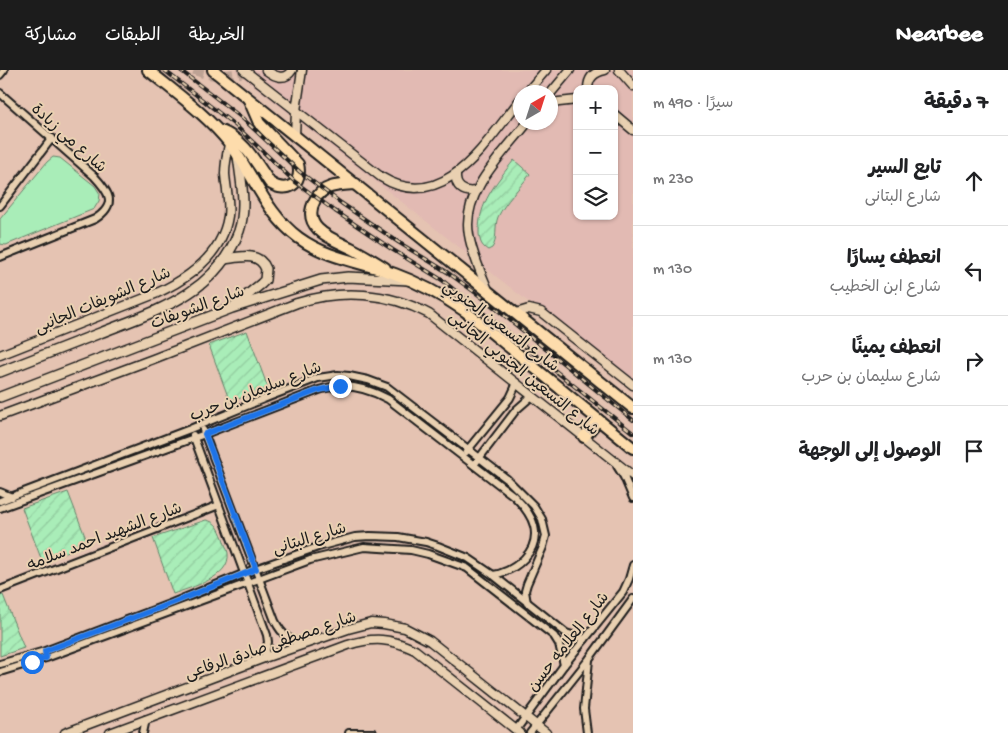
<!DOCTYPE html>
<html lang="ar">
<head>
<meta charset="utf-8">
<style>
  :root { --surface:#fff; --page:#f6f6f6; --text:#202124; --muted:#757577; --line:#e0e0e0; --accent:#1c1c1c }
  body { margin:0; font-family:"Gochi Hand","Playpen Sans Arabic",sans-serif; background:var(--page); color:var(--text); direction:rtl }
  .controls { position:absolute; right:15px; top:15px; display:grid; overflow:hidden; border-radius:10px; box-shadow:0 1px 4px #0004 }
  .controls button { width:45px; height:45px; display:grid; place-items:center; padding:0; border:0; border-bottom:1px solid var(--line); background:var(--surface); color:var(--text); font:25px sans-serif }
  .compass { position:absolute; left:513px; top:15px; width:45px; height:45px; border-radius:50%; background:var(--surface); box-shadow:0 1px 4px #0004; rotate:39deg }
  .stop { position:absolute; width:15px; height:15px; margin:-11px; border:4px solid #1a73e8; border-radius:50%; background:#fff }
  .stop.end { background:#1a73e8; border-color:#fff; box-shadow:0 1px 5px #0008 }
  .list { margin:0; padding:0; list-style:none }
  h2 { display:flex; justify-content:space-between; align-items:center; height:65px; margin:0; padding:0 20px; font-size:21px }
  h2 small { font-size:16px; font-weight:400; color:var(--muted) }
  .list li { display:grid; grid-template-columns:32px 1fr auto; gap:15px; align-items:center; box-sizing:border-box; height:90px; padding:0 20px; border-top:1px solid var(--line) }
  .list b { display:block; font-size:19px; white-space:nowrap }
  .list p { margin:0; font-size:16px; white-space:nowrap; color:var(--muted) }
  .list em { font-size:16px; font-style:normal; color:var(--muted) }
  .icon { flex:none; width:28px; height:28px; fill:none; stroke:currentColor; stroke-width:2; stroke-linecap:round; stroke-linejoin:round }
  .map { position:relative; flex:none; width:633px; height:663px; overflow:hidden; direction:ltr }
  header { display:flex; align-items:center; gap:30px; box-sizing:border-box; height:70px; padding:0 25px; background:var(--accent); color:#fff }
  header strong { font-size:24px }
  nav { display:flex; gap:28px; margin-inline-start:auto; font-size:18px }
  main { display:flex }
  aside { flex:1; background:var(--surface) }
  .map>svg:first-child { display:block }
  .built { fill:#e2bab3; fill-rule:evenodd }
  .park { fill:#a9edb8; stroke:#62846a }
  .garden { fill:url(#garden-furrows); stroke:#62846a }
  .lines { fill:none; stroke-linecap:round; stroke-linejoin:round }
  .trunk-tunnel { stroke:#bda294; stroke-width:10; stroke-dasharray:10 5; stroke-linecap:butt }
  .minor-casing { stroke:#1c1c1c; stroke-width:10 }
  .tertiary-casing { stroke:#1c1c1c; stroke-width:11 }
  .secondary-casing { stroke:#1c1c1c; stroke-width:12 }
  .trunk-casing { stroke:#1c1c1c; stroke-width:14 }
  .minor { stroke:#e9d0b1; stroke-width:6 }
  .tertiary { stroke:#e9d0b1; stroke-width:8 }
  .secondary { stroke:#e9d0b1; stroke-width:9 }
  .trunk { stroke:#fddcac; stroke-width:10 }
  .rail-casing { stroke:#1c1c1c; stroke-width:4 }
  .rail { stroke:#e9d0b1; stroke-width:2; stroke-dasharray:5.5; stroke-linecap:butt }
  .route { stroke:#1a73e8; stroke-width:6 }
  .labels { text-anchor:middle; stroke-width:4; stroke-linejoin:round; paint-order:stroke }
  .street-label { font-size:16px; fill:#1c1c1c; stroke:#e9d0b1 }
</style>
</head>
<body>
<header>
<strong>Nearbee</strong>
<nav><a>الخريطة</a><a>الطبقات</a><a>مشاركة</a></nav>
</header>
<main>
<aside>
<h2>7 دقيقة<small>سيرًا · 490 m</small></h2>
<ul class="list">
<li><svg class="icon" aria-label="ahead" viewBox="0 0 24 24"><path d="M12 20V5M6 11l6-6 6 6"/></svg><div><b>تابع السير</b><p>شارع البتانى</p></div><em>230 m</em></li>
<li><svg class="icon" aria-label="left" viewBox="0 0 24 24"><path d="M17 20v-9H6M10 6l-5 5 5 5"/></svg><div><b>انعطف يسارًا</b><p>شارع ابن الخطيب</p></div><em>130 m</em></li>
<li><svg class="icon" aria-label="right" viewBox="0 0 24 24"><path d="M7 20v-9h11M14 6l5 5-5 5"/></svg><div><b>انعطف يمينًا</b><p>شارع سليمان بن حرب</p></div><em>130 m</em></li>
<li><svg class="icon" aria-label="arrive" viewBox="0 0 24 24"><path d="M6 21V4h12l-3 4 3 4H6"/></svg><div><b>الوصول إلى الوجهة</b></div></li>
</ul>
</aside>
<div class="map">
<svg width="633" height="663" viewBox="0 0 633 663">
  <defs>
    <pattern id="garden-furrows" width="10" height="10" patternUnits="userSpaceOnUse" patternTransform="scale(1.25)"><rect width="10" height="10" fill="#a9edb8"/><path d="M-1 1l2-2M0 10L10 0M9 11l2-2" fill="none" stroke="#91cb9e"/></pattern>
  </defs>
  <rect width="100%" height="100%" fill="#e5c3b2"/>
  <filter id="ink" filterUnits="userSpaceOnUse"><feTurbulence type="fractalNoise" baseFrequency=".02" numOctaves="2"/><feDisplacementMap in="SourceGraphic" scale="10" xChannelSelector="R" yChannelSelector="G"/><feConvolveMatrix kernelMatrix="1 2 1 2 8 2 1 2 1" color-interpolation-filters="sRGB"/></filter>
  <g filter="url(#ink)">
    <path class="built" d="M234,0H633V314ZM577,19H614V146H577ZM520,22H550V52H520Z"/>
    <path class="park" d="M53,87L60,88L95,116L100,124L99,131L94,139L6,175L0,174V149L47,92Z"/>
    <g class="garden">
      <path d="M514,90L530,104C520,118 505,132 498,147C494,157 498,170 492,178L488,180C481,176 480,171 479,164C478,133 496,113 514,90Z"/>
      <path d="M247,261L268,318L230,332L209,275Z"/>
      <path d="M68,422L88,474L42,491L22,438Z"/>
      <path d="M206,450C217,452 219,459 223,468C224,473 227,478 228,483C231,508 191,517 173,524L153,468Z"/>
      <path d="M3,525L24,578L0,586V526Z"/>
    </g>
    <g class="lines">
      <path class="trunk-tunnel" d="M194,0C211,7 231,7 249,0"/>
      <g class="minor-casing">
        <g id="minor">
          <path d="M0,5L4,0"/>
          <path d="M0,23L94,106C109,122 118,134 95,149L0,187"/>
          <path d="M0,136L52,68"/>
          <path d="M203,360L275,551C281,563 289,572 303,574"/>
          <path d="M193,365L267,565L268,572L264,588"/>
          <path d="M466,382L510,328L517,313"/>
          <path d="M474,395L516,340L532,326"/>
          <path d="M617,396L624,407L633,428"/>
          <path d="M0,422L12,427"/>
          <path d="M0,431L190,359L271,326L318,308L338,305L349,306L368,310L387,317L507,409L534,436L542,449L546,466L543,477L527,514L525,521L527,533"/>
          <path d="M0,438L205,364L319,320C343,312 366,317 388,329L514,426C523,435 531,444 534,456C540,481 516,501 493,505"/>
          <path d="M0,520L219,435"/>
          <path d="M0,594L45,581L172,533L255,499L318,477L355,467L370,466L398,467L426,472L438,476L468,488L493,505L566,563L585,569"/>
          <path d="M0,602L46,588L310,490L364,477L411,480L428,484L467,498L554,566L559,574L564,595"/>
          <path d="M516,660L564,595L623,522L629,509L633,495"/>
          <path d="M143,663L146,649"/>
          <path d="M349,663H373"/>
          <path d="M530,663L589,589L633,529"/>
          <path d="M587,663L584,639L589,590"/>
        </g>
      </g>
      <g class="tertiary-casing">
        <g id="tertiary">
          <path d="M244,0L381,107C444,146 486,72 520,30"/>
          <path d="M266,0C275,7 285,11 292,0"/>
          <path d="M619,0L633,16"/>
          <path d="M588,19C588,8 594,2 605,0"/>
          <path d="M527,22L546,0"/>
          <path d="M550,24L570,0"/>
          <path d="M550,33L577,30"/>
          <path d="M614,44L633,60"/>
          <path d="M295,66L296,41L302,0"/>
          <path d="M456,105C455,117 464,123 475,121"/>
          <path d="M488,220C481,203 472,184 469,165C461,122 503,84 528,52"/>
          <path d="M516,243L529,239L541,242L633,315"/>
          <path d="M0,285L155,224C188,209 222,186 228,146C230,132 226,118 225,104C225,94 227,84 229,74"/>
          <path d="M0,346L153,289L297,233C341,219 388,222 429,244L633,406"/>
          <path d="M65,663L264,588L348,559L371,553L384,554L405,558L430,571L546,663"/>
          <path d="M110,663L348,575C374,567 390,568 415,580L520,663"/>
        </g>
      </g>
      <g class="secondary-casing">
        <g id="secondary">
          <path d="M225,189C240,187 259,181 266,199L265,210L261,214L235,235"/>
          <path d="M0,302C33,289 66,276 100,263C156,241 216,224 239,161C247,137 241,111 238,86"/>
          <path d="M0,327L232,238L321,210L348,207L409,210"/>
        </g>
      </g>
      <g class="trunk-casing">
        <g id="trunk">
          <path d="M148,0C176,23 207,45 230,74C254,105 266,144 299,168C328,189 362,192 395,204C420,213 443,226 465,241L633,378"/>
          <path d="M213,0L633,338"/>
          <path d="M221,61C245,70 256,93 270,113C287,124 303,114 298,94L259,53L249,30"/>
          <path d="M356,114C341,115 323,114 315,130C300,158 332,169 351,178C363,184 374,191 385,198"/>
          <path d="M584,367L598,350"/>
        </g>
      </g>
      <use href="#minor" class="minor"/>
      <use href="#tertiary" class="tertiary"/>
      <use href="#secondary" class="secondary"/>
      <use href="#trunk" class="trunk"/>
      <g class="rail-casing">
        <g id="rail">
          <path d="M164,0L236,56L294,111L335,141L393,180L442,210L633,363"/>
          <path d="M180,0L242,48L300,102L341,133L398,172L447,202L484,229L633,350"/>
        </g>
      </g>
      <use href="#rail" class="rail"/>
    </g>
  </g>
  <g class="lines" filter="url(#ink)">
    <path class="route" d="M32,592L46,588L45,581L172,533L256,499L205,364L319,320L340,316"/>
  </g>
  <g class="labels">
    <g class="street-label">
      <text transform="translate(70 67) rotate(42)" y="6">شارع مي زيادة</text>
      <text transform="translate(102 229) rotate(-23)" y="6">شارع الشويفات الجانبى</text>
      <text transform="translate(197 236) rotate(-20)" y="6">شارع الشويفات</text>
      <text transform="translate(502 255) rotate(37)" y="6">شارع التسعين الجنوبي</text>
      <text transform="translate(525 302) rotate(39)" y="6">شارع التسعين الجنوبي الجانبى</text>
      <text transform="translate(255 320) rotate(-21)" y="6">شارع سليمان بن حرب</text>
      <text transform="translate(104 465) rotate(-21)" y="6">شارع الشهيد احمد سلامه</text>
      <text transform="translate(309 467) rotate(-17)" y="6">شارع البتانى</text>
      <text transform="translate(567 571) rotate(-52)" y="6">شارع العلامه حسن</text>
      <text transform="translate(270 574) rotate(-19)" y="6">شارع مصطفى صادق الرفاعى</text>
    </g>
  </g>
</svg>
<div class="controls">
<button>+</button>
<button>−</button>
<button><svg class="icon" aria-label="layers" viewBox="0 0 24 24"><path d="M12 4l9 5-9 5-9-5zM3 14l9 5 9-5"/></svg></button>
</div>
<svg class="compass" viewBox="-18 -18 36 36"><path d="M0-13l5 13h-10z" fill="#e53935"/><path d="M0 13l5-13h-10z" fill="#757577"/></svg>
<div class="stop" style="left:32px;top:592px"></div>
<div class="stop end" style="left:340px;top:316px"></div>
</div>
</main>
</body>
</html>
